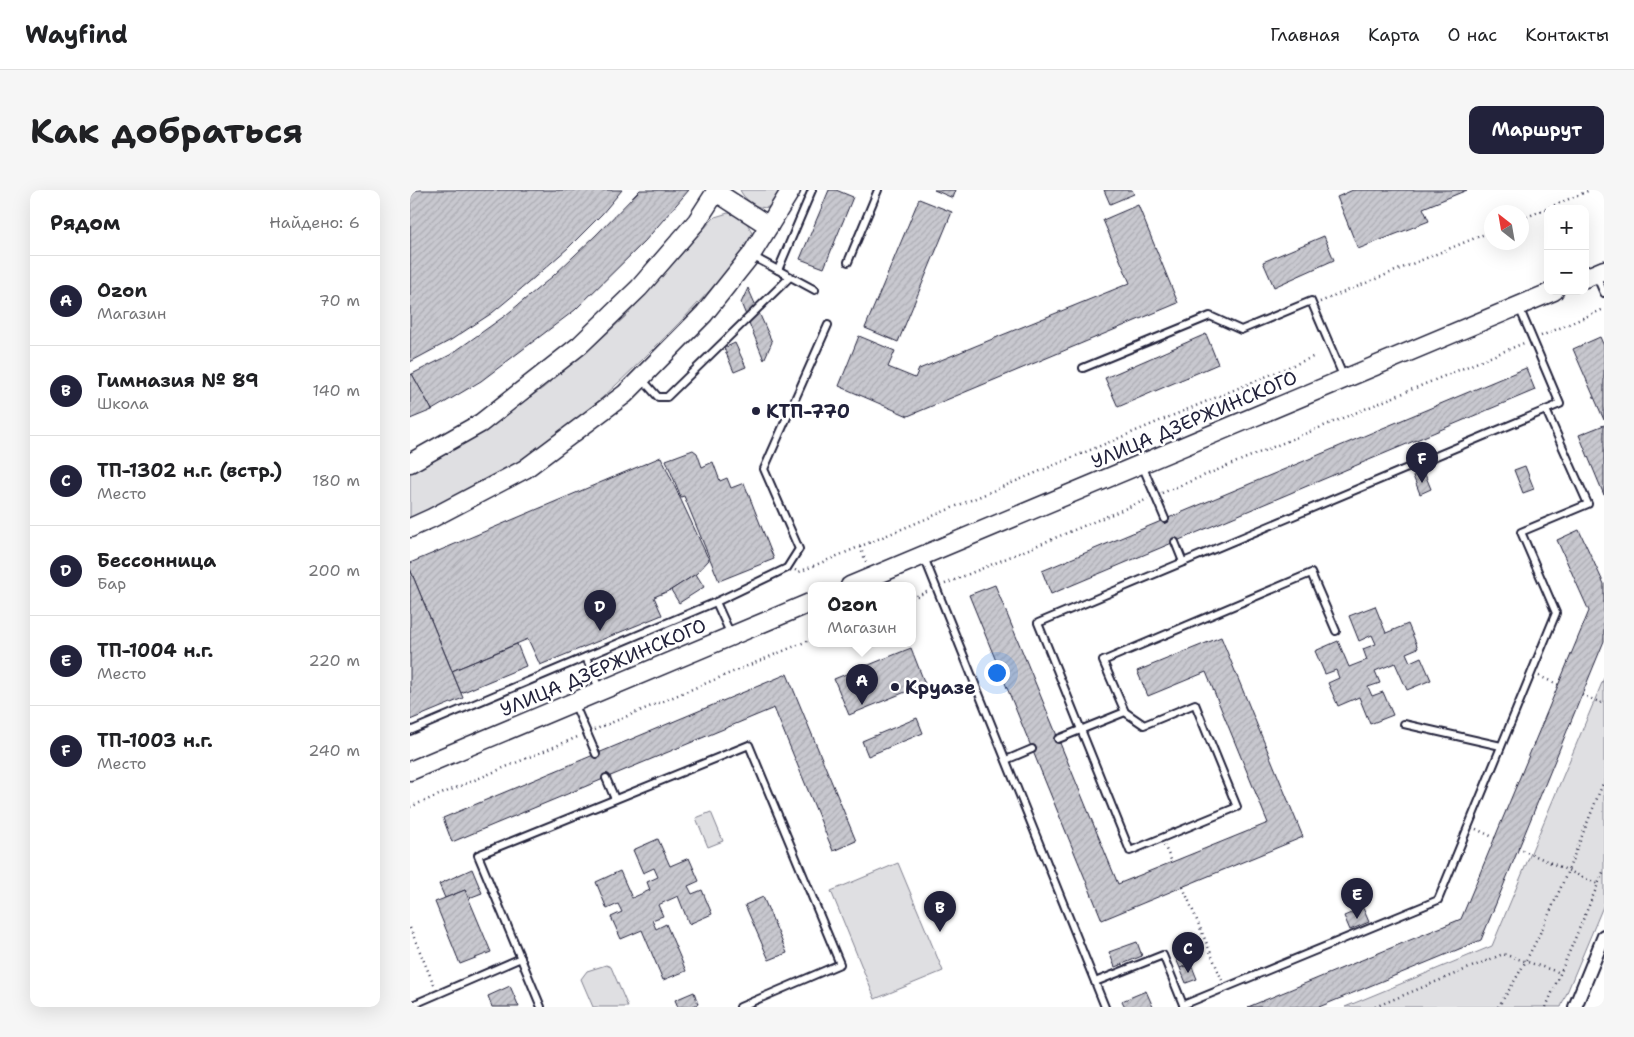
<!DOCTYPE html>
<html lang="ru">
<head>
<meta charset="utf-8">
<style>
  :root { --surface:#fff; --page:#f6f6f6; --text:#202124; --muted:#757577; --line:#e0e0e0; --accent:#22223b }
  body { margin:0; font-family:"Shantell Sans",sans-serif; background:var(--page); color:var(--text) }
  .controls { position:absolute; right:15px; top:15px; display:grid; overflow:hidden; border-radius:10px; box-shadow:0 5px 20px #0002 }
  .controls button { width:45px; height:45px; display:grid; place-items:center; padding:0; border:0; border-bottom:1px solid var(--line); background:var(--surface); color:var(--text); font:25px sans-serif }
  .compass { position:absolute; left:1074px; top:15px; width:45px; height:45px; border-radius:50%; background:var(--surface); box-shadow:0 5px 20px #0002; rotate:329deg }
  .you { position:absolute; left:586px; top:482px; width:18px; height:18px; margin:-12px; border:4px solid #fff; border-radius:50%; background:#1a73e8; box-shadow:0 0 0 8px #1a73e833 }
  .badge { display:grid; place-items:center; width:32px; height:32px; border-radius:50%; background:var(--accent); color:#fff; font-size:16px; font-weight:700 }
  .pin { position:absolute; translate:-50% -41px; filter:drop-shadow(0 1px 2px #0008) }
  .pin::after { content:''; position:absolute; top:26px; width:18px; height:15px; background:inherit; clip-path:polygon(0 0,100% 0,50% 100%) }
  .popup { position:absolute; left:398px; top:392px; width:108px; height:65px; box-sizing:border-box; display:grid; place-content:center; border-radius:10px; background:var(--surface); filter:drop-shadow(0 1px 4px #0005); font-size:16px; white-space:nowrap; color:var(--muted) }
  .popup b { font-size:19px; color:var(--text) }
  .popup::after { content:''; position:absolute; left:50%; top:100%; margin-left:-10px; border:10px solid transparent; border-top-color:var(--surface) }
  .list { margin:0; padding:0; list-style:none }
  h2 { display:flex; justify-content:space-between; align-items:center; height:65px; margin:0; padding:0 20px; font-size:21px }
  h2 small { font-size:16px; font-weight:400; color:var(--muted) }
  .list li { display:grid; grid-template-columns:32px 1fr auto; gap:15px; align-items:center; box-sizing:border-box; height:90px; padding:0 20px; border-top:1px solid var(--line) }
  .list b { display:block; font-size:19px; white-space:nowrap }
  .list p { margin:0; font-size:16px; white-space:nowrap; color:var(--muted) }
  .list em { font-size:16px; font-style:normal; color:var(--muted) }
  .map { position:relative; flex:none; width:1194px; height:817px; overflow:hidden; border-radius:10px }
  header { display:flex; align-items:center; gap:30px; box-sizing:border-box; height:70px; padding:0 25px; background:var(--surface); border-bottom:1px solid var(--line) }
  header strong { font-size:24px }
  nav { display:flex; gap:28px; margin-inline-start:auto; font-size:18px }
  .intro { display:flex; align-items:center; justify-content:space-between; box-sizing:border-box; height:120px; padding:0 30px }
  h1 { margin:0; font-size:35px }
  .button { padding:12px 22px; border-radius:10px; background:var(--accent); color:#fff; font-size:18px; font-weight:700 }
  main { display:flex; gap:30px; padding:0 30px }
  aside { flex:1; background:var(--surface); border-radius:10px; box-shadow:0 5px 20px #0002 }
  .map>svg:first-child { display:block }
  .green { fill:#dfdfe2; stroke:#80808e }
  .building { fill:url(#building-hatch); stroke:#22223b }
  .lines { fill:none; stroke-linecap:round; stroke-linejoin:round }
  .service-casing { stroke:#22223b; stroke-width:10 }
  .minor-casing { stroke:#22223b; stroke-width:16 }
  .secondary-casing { stroke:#22223b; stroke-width:21 }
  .path { stroke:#22223b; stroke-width:2.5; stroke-dasharray:1 4; stroke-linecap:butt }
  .service { stroke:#fff; stroke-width:6 }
  .minor { stroke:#fff; stroke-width:12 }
  .secondary { stroke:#fff; stroke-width:18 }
  .poi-dot { fill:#22223b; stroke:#fff; stroke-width:2 }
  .labels { text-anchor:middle; stroke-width:5; stroke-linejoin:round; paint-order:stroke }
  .poi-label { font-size:19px; font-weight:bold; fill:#22223b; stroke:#fff; text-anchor:start }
  .street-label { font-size:19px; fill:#22223b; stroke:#fff }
</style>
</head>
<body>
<header>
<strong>Wayfind</strong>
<nav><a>Главная</a><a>Карта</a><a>О нас</a><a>Контакты</a></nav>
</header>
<div class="intro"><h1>Как добраться</h1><a class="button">Маршрут</a></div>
<main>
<aside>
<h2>Рядом<small>Найдено: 6</small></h2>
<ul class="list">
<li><span class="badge">A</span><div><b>Ozon</b><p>Магазин</p></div><em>70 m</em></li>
<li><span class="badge">B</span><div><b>Гимназия № 89</b><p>Школа</p></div><em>140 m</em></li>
<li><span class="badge">C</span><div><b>ТП-1302 н.г. (встр.)</b><p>Место</p></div><em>180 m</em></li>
<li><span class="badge">D</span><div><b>Бессонница</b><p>Бар</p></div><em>200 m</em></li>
<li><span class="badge">E</span><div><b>ТП-1004 н.г.</b><p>Место</p></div><em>220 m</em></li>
<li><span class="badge">F</span><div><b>ТП-1003 н.г.</b><p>Место</p></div><em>240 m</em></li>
</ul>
</aside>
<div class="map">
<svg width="1194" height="817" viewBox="0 0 1194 817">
  <defs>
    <pattern id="building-hatch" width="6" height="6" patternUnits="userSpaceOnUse" patternTransform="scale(1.25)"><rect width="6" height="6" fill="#c8c8cf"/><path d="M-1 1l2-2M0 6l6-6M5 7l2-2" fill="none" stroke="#acacb3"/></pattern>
  </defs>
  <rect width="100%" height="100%" fill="#fff"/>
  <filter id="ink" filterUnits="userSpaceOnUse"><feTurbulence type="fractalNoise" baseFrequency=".02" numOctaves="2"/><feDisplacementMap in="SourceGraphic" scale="10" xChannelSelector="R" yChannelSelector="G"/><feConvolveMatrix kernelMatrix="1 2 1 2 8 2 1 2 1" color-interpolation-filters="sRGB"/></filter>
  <g filter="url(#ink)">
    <g class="green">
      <path d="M330,0H375C372,4 368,10 364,14C352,24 335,11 330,0Z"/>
      <path d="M318,23C333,25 340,34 343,48C312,89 278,125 241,161C204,198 165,235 120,264C82,289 41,308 0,328V277L91,228L133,198L179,160L217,125L300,32L305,27Z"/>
      <path d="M1194,488V714L1151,817H935L1082,756Z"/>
      <path d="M301,622L313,651L298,657L286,628Z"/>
      <path d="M488,673L533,781L465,809L421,701Z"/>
      <path d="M196,775L201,777L218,817H183L171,789L177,781Z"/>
    </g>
    <g class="building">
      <path d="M0,0H212L192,24L158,58L117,94L82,123L41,150L0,172Z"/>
      <path d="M230,0H279L235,51L165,120L71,191L22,220L2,184L40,165L96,125L143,86L186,45Z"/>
      <path d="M419,0H426L443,7L414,78L390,69Z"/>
      <path d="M524,0H546L543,8Z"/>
      <path d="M694,0H722L724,4L700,14Z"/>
      <path d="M943,0H1057L1013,18L1019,31L948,59L927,7Z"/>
      <path d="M509,9L542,22L488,152L455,138Z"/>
      <path d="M728,15L768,113L498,226L429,196L449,146L485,161L478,177L505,188L509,179L720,93L693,30Z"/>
      <path d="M914,46L924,70L864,97L853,72Z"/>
      <path d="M338,98L362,152L354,170L331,113Z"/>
      <path d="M796,144L808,174L708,217L695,188Z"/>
      <path d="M1190,147L1194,156V230L1163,159Z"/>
      <path d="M325,153L336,177L324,182L314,158Z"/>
      <path d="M1116,178L1125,200L641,404L632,381Z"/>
      <path d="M2,184L22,220L0,229V185Z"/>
      <path d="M1194,235V305L1169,245Z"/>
      <path d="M283,260L287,263L292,277L303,272L310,291L317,288L321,298L334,293L364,369L309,391L274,306L271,307L256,270Z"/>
      <path d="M251,267L299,370L286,384L261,400L244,407L252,425L130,475L118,449L42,481L0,379V373Z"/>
      <path d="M1115,276L1124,299L1113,303L1104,280Z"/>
      <path d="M1014,282L1021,299L1010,304L1003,286Z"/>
      <path d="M1169,340L1194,394V451L1071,750L909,817H838L1051,729L1179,421L1147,350Z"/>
      <path d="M0,379L53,508L0,530Z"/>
      <path d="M286,384L294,397L269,413L261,400Z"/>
      <path d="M585,395L708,694L858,633L796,482L738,506L727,481L811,447L893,647L692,730L559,405Z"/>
      <path d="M965,416L976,443L998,434L1008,458L996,463L1000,472L1011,467L1021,490L997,500L985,473L965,481L970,493L958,497L962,506L973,502L983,525L960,534L949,507L928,516L918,493L929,488L926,480L915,484L905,461L928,451L939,477L957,470L953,459L966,454L962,445L949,451L939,426Z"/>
      <path d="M107,454L116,476L51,503L42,481Z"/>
      <path d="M501,458L515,494L439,525L424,489Z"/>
      <path d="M377,484L446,651L423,661L364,518L42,652L33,628Z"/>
      <path d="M507,528L513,543L458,566L452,551Z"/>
      <path d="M248,649L260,676L279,668L289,691L278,696L282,704L292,700L302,724L279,734L268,706L248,715L253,726L242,730L246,739L256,734L276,781L253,790L232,740L211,749L201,727L212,722L208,714L197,719L186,692L210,681L222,708L240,700L237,692L248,687L244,678L233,683L223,660Z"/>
      <path d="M62,679L72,703L59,708L55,700L35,708L29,694Z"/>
      <path d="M55,700L81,762L50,774L25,712Z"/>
      <path d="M353,707L377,763L359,770L335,715Z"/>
      <path d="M953,718L959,732L940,740L934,726Z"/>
      <path d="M727,752L732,766L705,777L699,762Z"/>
      <path d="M774,759L781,774L770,778L764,764Z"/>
      <path d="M781,774L787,789L776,793L770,778Z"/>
      <path d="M100,796L109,817H82L78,806Z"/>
      <path d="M736,801L743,817H715L712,811Z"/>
      <path d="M284,802L288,814L281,817H268L265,810Z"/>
    </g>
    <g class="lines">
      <g class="service-casing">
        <g id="service">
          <path d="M342,66L405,100"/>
          <path d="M438,72L468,0"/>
          <path d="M368,80L402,0"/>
          <path d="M1186,85L1194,103"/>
          <path d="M673,178L800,126L831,140L901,111L934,188"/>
          <path d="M232,189L248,207H257L380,87"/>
          <path d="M732,275L755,329"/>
          <path d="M765,352L773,372"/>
          <path d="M514,367L695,817"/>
          <path d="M306,412L321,445"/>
          <path d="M926,441L901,383L693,471L715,522L734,535L785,514L827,617L720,661L628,433L1150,214L1109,117"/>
          <path d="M176,467L190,501"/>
          <path d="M164,513L186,564"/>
          <path d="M994,534L1091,556"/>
          <path d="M0,541L306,412L377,378L389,359L354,279L418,135"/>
          <path d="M648,549L715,522"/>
          <path d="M596,570L622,559"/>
          <path d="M196,588L205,609"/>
          <path d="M685,792L753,765L774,817"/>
          <path d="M773,815L1028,710L1146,423L1111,342L1178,314L1136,220"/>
          <path d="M0,816L111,768"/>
          <path d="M131,817L68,665L339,555L430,774L330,817"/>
        </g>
      </g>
      <g class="minor-casing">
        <path id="minor" d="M1165,817L1194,746"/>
      </g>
      <g class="secondary-casing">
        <g id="secondary">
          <path d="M306,2L359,36"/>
          <path d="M1175,88L1194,80"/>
          <path d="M0,273L71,233L170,155L229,98L287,31L307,0"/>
          <path d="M0,338L22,328L115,279L215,204L294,124L341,65L381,0"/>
          <path d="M440,396L1144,101"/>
          <path d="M0,581L402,412"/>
        </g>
      </g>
      <g class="path">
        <path d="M1112,29L1180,0"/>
        <path d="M910,112L1082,41"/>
        <path d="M1131,146L1194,119"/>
        <path d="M752,303L1114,153"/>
        <path d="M450,357L457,374"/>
        <path d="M385,380L389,382L905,166"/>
        <path d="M535,394L738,309"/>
        <path d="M502,408L519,401"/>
        <path d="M1129,486L1149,495"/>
        <path d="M1172,505L1194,514"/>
        <path d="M184,540L402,449"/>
        <path d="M0,617L170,546"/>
        <path d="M1066,639L1085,648"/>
        <path d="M754,655L762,672"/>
        <path d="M1108,658L1188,694"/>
        <path d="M773,697L812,790"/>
        <path d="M0,738L24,795"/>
        <path d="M965,817L1093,764L1151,783"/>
        <path d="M1088,817C1134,749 1163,667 1194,591"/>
        <path d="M1136,817L1194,680"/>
      </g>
      <use href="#service" class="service"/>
      <use href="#minor" class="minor"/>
      <use href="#secondary" class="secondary"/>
    </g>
  </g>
  <g class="poi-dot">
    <circle cx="346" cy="221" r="5"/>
    <circle cx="485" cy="497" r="5"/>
  </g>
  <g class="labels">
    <g class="poi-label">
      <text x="356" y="228">КТП-770</text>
      <text x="495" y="504">Круазе</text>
    </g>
    <g class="street-label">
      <text transform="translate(784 229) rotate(-23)" y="7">УЛИЦА ДЗЕРЖИНСКОГО</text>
      <text transform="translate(193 477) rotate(-23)" y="7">УЛИЦА ДЗЕРЖИНСКОГО</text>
    </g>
  </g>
</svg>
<div class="controls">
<button>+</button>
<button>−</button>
</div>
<svg class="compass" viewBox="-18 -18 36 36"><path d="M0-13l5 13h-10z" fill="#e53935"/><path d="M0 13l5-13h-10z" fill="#757577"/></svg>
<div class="you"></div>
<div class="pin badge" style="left:452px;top:515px">A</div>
<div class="popup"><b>Ozon</b>Магазин</div>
<div class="pin badge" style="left:530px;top:742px">B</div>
<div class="pin badge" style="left:778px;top:783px">C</div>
<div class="pin badge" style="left:190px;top:441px">D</div>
<div class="pin badge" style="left:947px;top:729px">E</div>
<div class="pin badge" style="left:1012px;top:293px">F</div>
</div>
</main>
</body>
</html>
